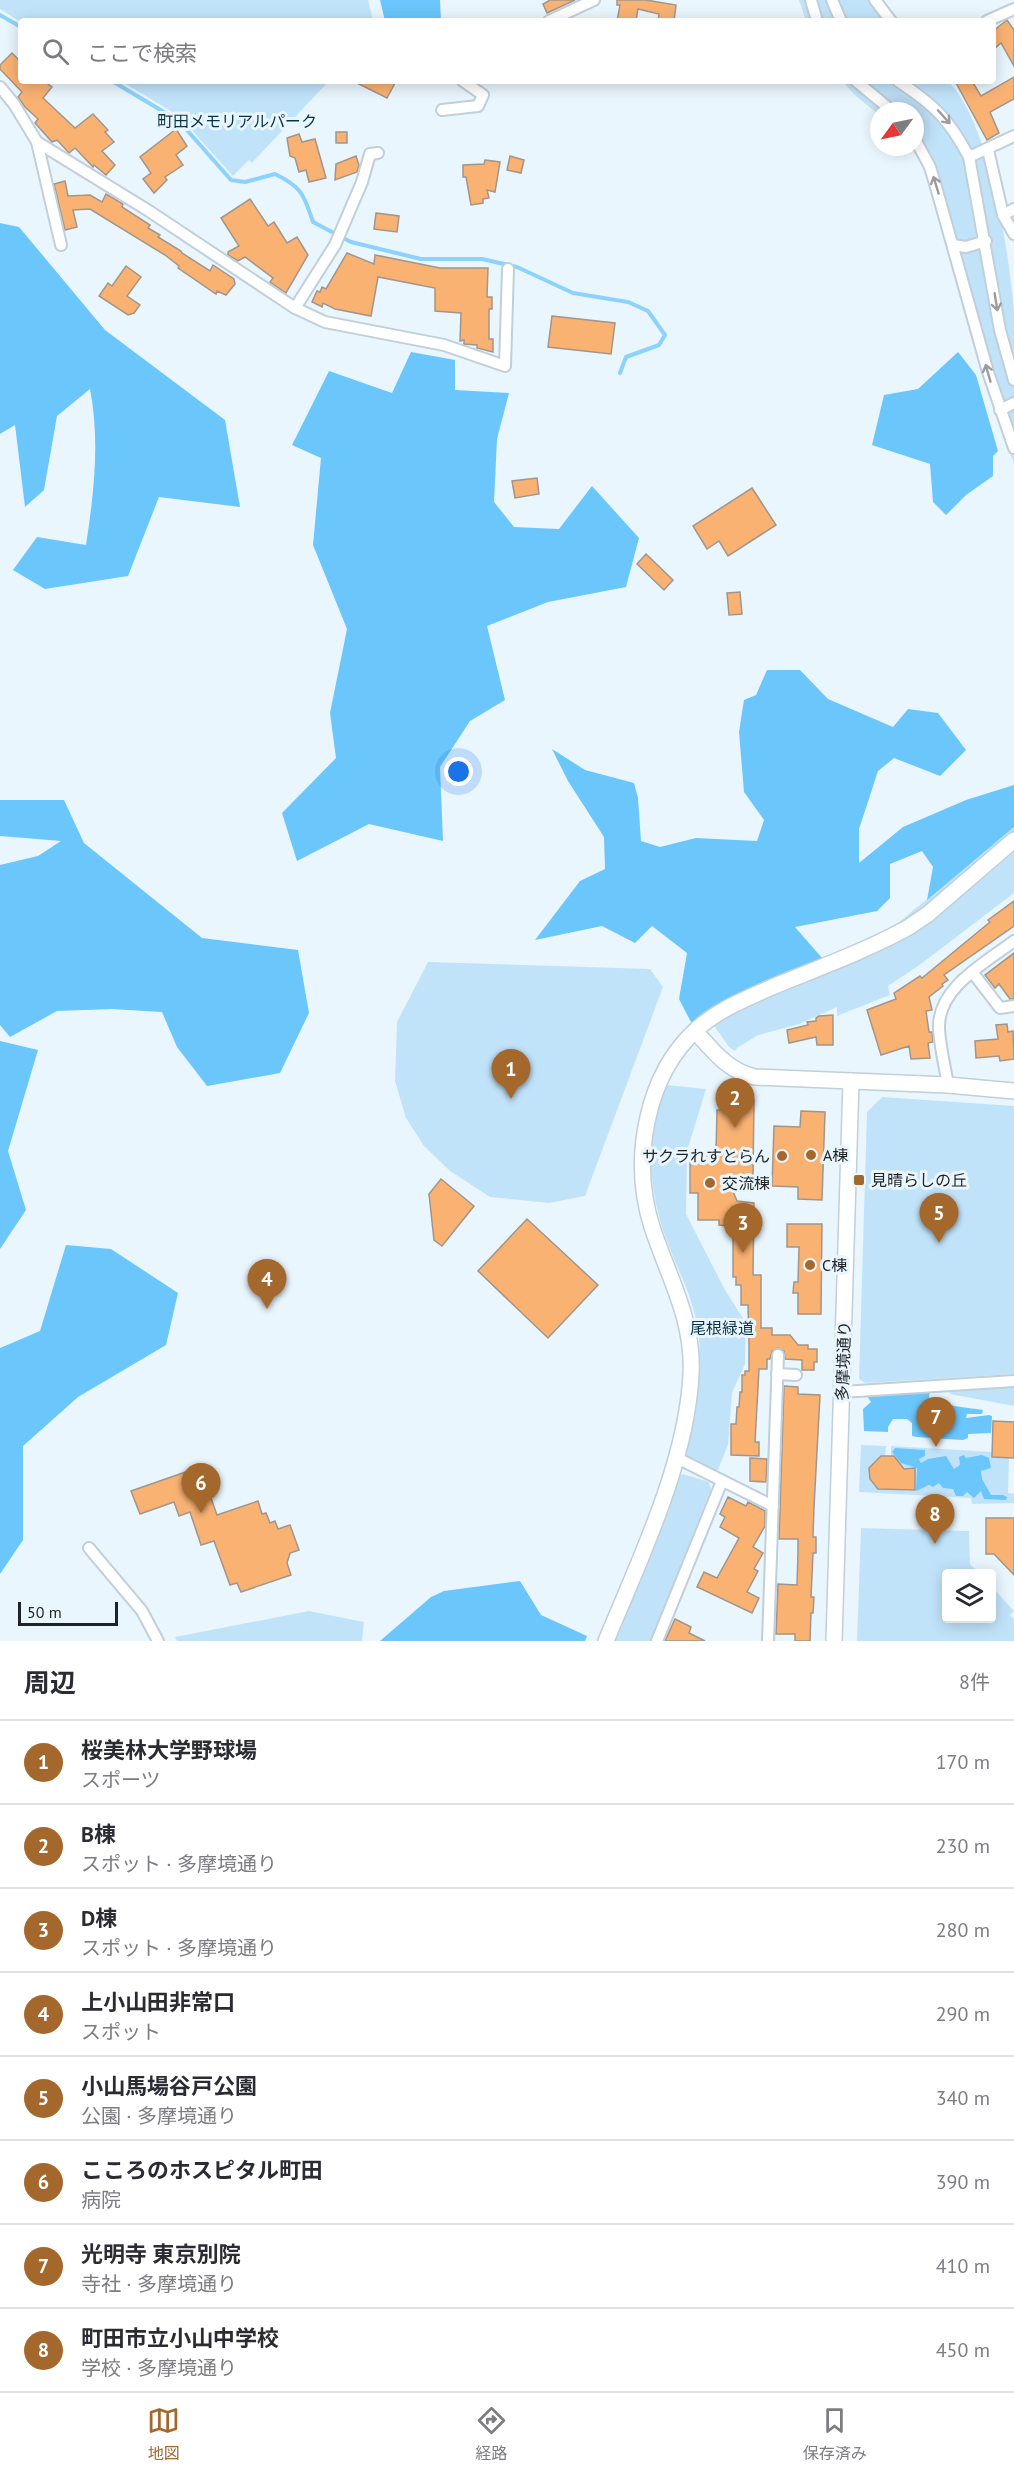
<!DOCTYPE html>
<html lang="ja">
<head>
<meta charset="utf-8">
<style>
  :root { --surface:#fff; --page:#f7f7f7; --text:#2b2b33; --muted:#7c7c81; --line:#e1e1e2; --accent:#a5682c }
  body { margin:0; font-family:"PT Sans","Noto Sans JP",sans-serif; background:var(--page); color:var(--text) }
  .controls { position:absolute; right:18px; bottom:18px; display:grid; overflow:hidden; border-radius:6px; box-shadow:0 3px 15px #0003 }
  .controls button { width:54px; height:54px; display:grid; place-items:center; padding:0; border:0; border-bottom:2px solid var(--line); background:var(--surface); color:var(--text); font:30px sans-serif }
  .compass { position:absolute; left:870px; top:102px; width:54px; height:54px; border-radius:50%; background:var(--surface); box-shadow:0 3px 15px #0003; rotate:237deg }
  .scale { position:absolute; left:18px; bottom:15px; width:100px; box-sizing:border-box; padding-left:6px; border:3px solid #1e2327; border-top:0; font-size:16px; line-height:21px; white-space:nowrap; color:#1e2327; -webkit-text-stroke:4px #eaf6fe; paint-order:stroke }
  .you { position:absolute; left:459px; top:772px; width:21px; height:21px; margin:-15px; border:4px solid #fff; border-radius:50%; background:#1a73e8; box-shadow:0 0 0 9px #1a73e833 }
  .badge { display:grid; place-items:center; width:39px; height:39px; border-radius:50%; background:var(--accent); color:#fff; font-size:20px; font-weight:700 }
  .pin { position:absolute; translate:-50% -50px; filter:drop-shadow(0 2px 3px #0008) }
  .pin::after { content:''; position:absolute; top:32px; width:21px; height:18px; background:inherit; clip-path:polygon(0 0,100% 0,50% 100%) }
  .list { margin:0; padding:0; list-style:none }
  h2 { display:flex; justify-content:space-between; align-items:center; height:78px; margin:0; padding:0 24px; font-size:26px }
  h2 small { font-size:20px; font-weight:400; color:var(--muted) }
  .list li { display:grid; grid-template-columns:39px 1fr auto; gap:18px; align-items:center; box-sizing:border-box; height:84px; padding:0 24px; border-top:2px solid var(--line) }
  .list b { display:block; font-size:22px; white-space:nowrap }
  .list p { margin:0; font-size:20px; white-space:nowrap; color:var(--muted) }
  .list em { font-size:20px; font-style:normal; color:var(--muted) }
  .icon { flex:none; width:33px; height:33px; fill:none; stroke:currentColor; stroke-width:2; stroke-linecap:round; stroke-linejoin:round }
  .map { position:relative; flex:none; width:1014px; height:1641px; overflow:hidden }
  .search { position:absolute; background:var(--surface); box-shadow:0 3px 15px #0003; left:18px; right:18px; top:18px; height:66px; display:flex; align-items:center; gap:15px; box-sizing:border-box; padding:0 21px; border-radius:6px; color:var(--muted); font-size:22px }
  .sheet { height:750px; background:var(--surface) }
  nav { display:flex; justify-content:space-around; align-items:center; box-sizing:border-box; height:84px; border-top:2px solid var(--line); background:var(--surface); font-size:16px; color:var(--muted) }
  nav a { display:grid; justify-items:center; gap:3px }
  nav .on { color:var(--accent) }
  .map>svg:first-child { display:block }
  .green { fill:#c1e3fa }
  .forest { fill:#6bc6fb }
  .lines { fill:none; stroke-linecap:round; stroke-linejoin:round }
  .stream { stroke:#8dd2fd; stroke-width:4 }
  .building { fill:#fab273; stroke:#a2958b; stroke-width:1.5 }
  .street-casing { stroke:#c0cfd8; stroke-width:14 }
  .secondary-casing { stroke:#c0cfd8; stroke-width:18 }
  .street { stroke:#fff; stroke-width:10 }
  .secondary { stroke:#fff; stroke-width:15 }
  .oneway { stroke:#9a9c9e }
  .poi-dot { fill:#a5682c; stroke:#eaf6fe; stroke-width:2 }
  .labels { text-anchor:middle; stroke-width:6; stroke-linejoin:round; paint-order:stroke }
  .park-label { font-size:16px; fill:#0a3248; stroke:#eaf6fe }
  .poi-label { font-size:16px; fill:#1e2327; stroke:#eaf6fe; text-anchor:start }
  .street-label { font-size:16px; fill:#1e2327; stroke:#eaf6fe }
</style>
</head>
<body>
<div class="map">
<svg width="1014" height="1641" viewBox="0 0 1014 1641">
  <rect width="100%" height="100%" fill="#eaf6fe"/>
  <g class="green">
    <path d="M0,0H368L373,21L21,22L0,9Z"/>
    <path d="M799,0H882L898,21H806Z"/>
    <path d="M121,81H329L252,163L249,160L233,176L179,116Z"/>
    <path d="M842,81H948C990,123 1009,252 1014,312C1014,361 1014,415 1014,464L981,369L931,188L915,147V111H879V115L855,95Z"/>
    <path d="M1014,827V893L921,964L888,986L890,995L837,1016V1007L799,1024L758,1035L737,1048L735,1051L729,1047L713,1024L886,933Z"/>
    <path d="M428,962L650,969L663,987L585,1196L549,1203L490,1197L450,1171L424,1146L406,1118L395,1081L397,1022Z"/>
    <path d="M666,1085L706,1089L687,1151L686,1214L725,1290L746,1323L745,1364L732,1393L728,1445L717,1472L685,1458C694,1415 704,1375 698,1331C694,1299 678,1271 667,1241C648,1191 644,1135 666,1085Z"/>
    <path d="M882,1097L1014,1106V1374L865,1383L859,1379L867,1112Z"/>
    <path d="M1014,1387V1406L950,1394V1391Z"/>
    <path d="M861,1445L886,1446L885,1456H880L869,1468L870,1479L879,1489L904,1481L905,1491L915,1490L914,1468L904,1469L894,1456H891V1446L992,1452V1457L1009,1458L1008,1493L1014,1494V1503L972,1504L971,1498L859,1492Z"/>
    <path d="M683,1474L709,1482L711,1489L651,1641H611L679,1476Z"/>
    <path d="M861,1528L969,1531L970,1564L979,1573L946,1574V1618H992V1587L1014,1611L1010,1615L1014,1619V1641H857Z"/>
    <path d="M309,1611L364,1622L362,1641H177L175,1637Z"/>
  </g>
  <g class="forest">
    <path d="M380,0H440L441,21H385Z"/>
    <path d="M0,223L19,227L105,330L225,420L240,507L159,497L128,576L45,589L13,570L37,537L86,545C94,493 100,441 90,389L57,416L44,490L25,507L15,425L0,434Z"/>
    <path d="M411,352L455,360V390L509,393L497,439L494,502L514,527L559,529L592,486L639,538L626,587L548,602L487,626L505,700L470,721L440,767L443,841L369,824L297,861L282,813L336,758L330,713L347,629L313,545L321,458L292,445L329,371L392,393Z"/>
    <path d="M958,352L976,375L998,451L993,456V476L966,495L946,515L933,502L930,464L872,445L884,395L918,389Z"/>
    <path d="M767,670H800L828,699L893,727L908,709L938,713L966,750L940,776L894,758L878,771L859,829V863L903,827L966,800L1014,785V827L927,900L933,867L922,851L890,864V898L877,911L795,927L822,958C781,976 724,993 692,1024L679,999L687,953L652,926L635,943L602,926L535,940L580,881L605,869L604,837L568,781L552,749L585,770L634,783L638,798L641,841L660,847L696,838L757,841L764,820L744,792L739,732L744,700L756,695Z"/>
    <path d="M0,800H64L84,843L202,938L298,950L309,1013L280,1073L207,1086L177,1047L162,1012L112,1009L57,1011L10,1037L0,1025V865L38,856L61,841L0,836Z"/>
    <path d="M0,1041L38,1050L8,1151L26,1210L0,1249Z"/>
    <path d="M66,1245L111,1249L178,1293L166,1345L78,1397L23,1446V1540L0,1574V1348L40,1331Z"/>
    <path d="M930,1392L929,1397L932,1402L936,1400C944,1406 971,1408 983,1410L982,1414H967L966,1418L989,1415L992,1416L991,1433L968,1434V1438L963,1440L917,1437L912,1436V1423L907,1419H893L888,1427V1432L864,1431L863,1409L871,1402L867,1396Z"/>
    <path d="M895,1448L925,1450V1456L919,1459L921,1463L928,1459L946,1456L954,1469L960,1465L959,1457L964,1455L966,1458L982,1455L989,1458L991,1468L981,1471L982,1479L991,1495H1003L1007,1497L1006,1500L984,1499L981,1491L974,1498L967,1492L963,1496H956L953,1489L943,1488L939,1483L933,1487L929,1485L916,1491L917,1468L901,1463L892,1452Z"/>
    <path d="M520,1581L541,1615L587,1636L585,1641H380L431,1597L444,1591Z"/>
  </g>
  <g class="lines">
    <g class="stream">
      <path d="M0,15L21,27"/>
      <path d="M112,81L179,121L231,180L245,182L275,174C302,187 304,195 313,222L351,242L421,259H482L517,267L573,293L628,302L648,311L665,335L659,345L626,357L620,373"/>
    </g>
  </g>
  <g class="building">
    <path d="M550,0H575L547,13L543,4Z"/>
    <path d="M617,0H646L676,5L674,21H658L659,14L638,9L636,21H617L620,5H617Z"/>
    <path d="M1007,20L1014,30V66L1001,43L993,50V31Z"/>
    <path d="M12,53L21,62V81H44L52,87L43,98L75,128L93,114L108,130L105,132L114,142L102,151L115,165L106,175L94,165L93,167L75,148L69,153L57,140L52,142L35,123L38,119L25,107L18,97L22,92L0,69V65Z"/>
    <path d="M1014,77V99L990,112L999,133L987,140L955,81H972L981,96Z"/>
    <path d="M353,81H396L387,98Z"/>
    <path d="M176,129L187,146L176,155L183,165L165,177L167,180L154,193L143,179L151,173L140,157Z"/>
    <rect x="336" y="132" width="11" height="11"/>
    <path d="M299,134L302,142L315,139L326,178L309,182L306,170L299,172L295,158L290,156L287,138Z"/>
    <path d="M356,156L359,165L357,172L335,180L336,164Z"/>
    <path d="M510,156L524,160L521,173L507,170Z"/>
    <path d="M485,160L500,162L495,192L487,190L489,198L483,199V203L471,205L466,177H463V165L484,164Z"/>
    <path d="M65,181L68,196L90,195L102,202L106,194L123,204L122,207L150,225L148,228L160,235L158,237L181,251L182,253L210,271L213,265L234,279L235,284L226,295L217,291L216,294L178,268L179,266L165,255L90,209L73,210L77,227L65,230L54,184Z"/>
    <path d="M250,199L268,226L274,222L287,243L297,237L308,255L286,293L270,282L273,278L245,257L238,261L228,255V252L239,246L221,218Z"/>
    <path d="M376,213L399,216L397,232L374,229Z"/>
    <path d="M347,253L374,264L375,255L440,268H488L487,297H492V309H489V339H493V352L477,348V345L464,344V340L460,341L461,313L435,311V288L378,277L371,316L335,309L323,303L322,307L312,302L317,291L320,292L322,287L326,289Z"/>
    <path d="M126,266L141,277L127,296L140,305L134,313L128,315L99,296L108,283L112,286Z"/>
    <path d="M552,316L615,323L611,354L548,347Z"/>
    <path d="M537,478L539,494L515,498L512,481Z"/>
    <path d="M752,488L776,525L728,556L719,541L707,549L693,526Z"/>
    <path d="M646,554L673,580L664,590L637,564Z"/>
    <path d="M740,592L742,614L729,615L727,593Z"/>
    <path d="M1014,901V926L944,975L948,980L942,984L943,986L929,997L932,1010L926,1011L929,1032H932L933,1042L928,1043L930,1058L911,1059L909,1046L881,1055L867,1010L896,999L894,993L920,976L922,978L990,922L988,920Z"/>
    <path d="M1014,953V999H1010L999,984L995,988L985,975Z"/>
    <path d="M833,1015V1045H817L816,1037L789,1043L787,1030L808,1025L807,1022L816,1021V1018L819,1016Z"/>
    <path d="M1007,1024L1008,1032L1013,1031L1014,1059L1000,1061L999,1056L976,1058L975,1041L998,1039L996,1025Z"/>
    <path d="M736,1099L754,1100L753,1177L727,1176L737,1201L754,1203L753,1275H761V1328H772V1335H790L798,1345H808V1349H817V1362H814V1370H802V1360L785,1359L784,1351L778,1348L772,1351L770,1359H767V1369H759L755,1442H759V1456L731,1455V1424H736L737,1407H739L740,1392H742V1375H745V1371H749V1344L748,1305H741V1285H736V1277H733V1232H727V1226L719,1225V1220H698V1193H690V1153H716L717,1110H736Z"/>
    <path d="M801,1111L825,1112L822,1200L798,1199V1187L772,1186L774,1126L800,1127Z"/>
    <path d="M441,1179L474,1206L442,1246L434,1240L429,1194Z"/>
    <path d="M527,1219L598,1285L548,1338L478,1271Z"/>
    <path d="M787,1224H822L821,1314H798V1293H793L794,1282H798L799,1247H787Z"/>
    <path d="M784,1386L798,1387V1394L820,1395L814,1507L813,1537H816V1553H813L811,1597H814L813,1613H811L810,1641H795V1634H776L778,1584L797,1585L798,1553V1539H779Z"/>
    <path d="M993,1421L1014,1422V1458L992,1457Z"/>
    <path d="M881,1456H894L904,1469L915,1468V1490L878,1489L870,1479L869,1468Z"/>
    <path d="M750,1458L767,1459L766,1482L750,1481Z"/>
    <path d="M200,1467L217,1515L258,1501L262,1514L266,1513L270,1523L275,1521L278,1529L290,1525L299,1550L290,1553L287,1563L291,1575L241,1592L237,1583L230,1585L214,1541L201,1545L190,1512L179,1516L174,1502L140,1514L131,1491Z"/>
    <path d="M728,1497L746,1506L748,1502L765,1511V1526L753,1547L763,1553L754,1569L758,1571L747,1592L759,1598L752,1613L697,1587L704,1572L717,1578L739,1538L720,1527L725,1517L720,1514Z"/>
    <path d="M986,1518H1014V1575L994,1554H986Z"/>
    <path d="M675,1619L691,1627L689,1633L705,1641H665Z"/>
  </g>
  <g class="lines">
    <g class="street-casing">
      <g id="street">
        <path d="M811,0L817,21"/>
        <path d="M832,0L841,21"/>
        <path d="M875,0L891,21"/>
        <path d="M549,21L594,0"/>
        <path d="M987,21L1014,9"/>
        <path d="M856,81L892,111"/>
        <path d="M898,81C934,105 949,119 969,157L1000,330L1014,380"/>
        <path d="M0,87L14,104L37,142L149,211L295,308L325,322L444,345L505,366L508,269"/>
        <path d="M442,110L478,106L483,95L463,81"/>
        <path d="M915,139L930,167L936,187L988,372L1014,448"/>
        <path d="M37,142L61,245"/>
        <path d="M988,150L1003,215L1014,234"/>
        <path d="M969,157L1014,136"/>
        <path d="M1003,215L1014,209"/>
        <path d="M953,245L966,247L986,241"/>
        <path d="M295,308L335,245L362,182L370,154L378,153"/>
        <path d="M1000,410L1014,403"/>
        <path d="M973,973L1000,1008L1014,1006"/>
        <path d="M948,1085C945,1067 940,1047 939,1029C937,988 985,963 1014,941"/>
        <path d="M777,1374L796,1375"/>
        <path d="M842,1392L1014,1381"/>
        <path d="M675,1457L773,1506"/>
        <path d="M89,1548L142,1611L158,1641"/>
        <path d="M657,1641L722,1481"/>
        <path d="M768,1641L778,1355"/>
      </g>
    </g>
    <g class="secondary-casing">
      <g id="secondary">
        <path d="M695,1031C713,1051 728,1071 755,1077L948,1085L1014,1091"/>
        <path d="M606,1641C639,1561 687,1462 691,1374C694,1320 668,1276 652,1227C631,1161 645,1076 697,1029C719,1009 746,999 772,987C818,968 866,951 909,927L928,914L1014,840"/>
        <path d="M834,1641L851,1081"/>
      </g>
    </g>
    <use href="#street" class="street"/>
    <use href="#secondary" class="secondary"/>
  </g>
  <defs><path id="oneway-shaft" d="M-6 0H5M1.5-3L5.5 0L1.5 3" fill="none" stroke-width="1.6" stroke-linecap="round" stroke-linejoin="round" transform="scale(1.5)"/></defs>
  <g class="oneway">
    <use href="#oneway-shaft" transform="translate(944 117) rotate(48)"/>
    <use href="#oneway-shaft" transform="translate(936 185) rotate(-107)"/>
    <use href="#oneway-shaft" transform="translate(996 302) rotate(81)"/>
    <use href="#oneway-shaft" transform="translate(988 373) rotate(-106)"/>
  </g>
  <g class="poi-dot">
    <circle cx="811" cy="1155" r="6"/>
    <circle cx="782" cy="1156" r="6"/>
    <rect x="853" y="1174" width="12" height="12" rx="3"/>
    <circle cx="710" cy="1183" r="6"/>
    <circle cx="810" cy="1265" r="6"/>
  </g>
  <g class="labels">
    <g class="park-label">
      <text x="237" y="127">町田メモリアルパーク</text>
      <text x="722" y="1334">尾根緑道</text>
    </g>
    <g class="poi-label">
      <text x="823" y="1161">A棟</text>
      <text x="770" y="1162" text-anchor="end">サクラれすとらん</text>
      <text x="871" y="1186">見晴らしの丘</text>
      <text x="722" y="1189">交流棟</text>
      <text x="822" y="1271">C棟</text>
    </g>
    <g class="street-label">
      <text transform="translate(843 1361) rotate(-88)" y="6">多摩境通り</text>
    </g>
  </g>
</svg>
<div class="controls">
<button><svg class="icon" aria-label="layers" viewBox="0 0 24 24"><path d="M12 4l9 5-9 5-9-5zM3 14l9 5 9-5"/></svg></button>
</div>
<svg class="compass" viewBox="-18 -18 36 36"><path d="M0-13l5 13h-10z" fill="#e53935"/><path d="M0 13l5-13h-10z" fill="#7c7c81"/></svg>
<div class="scale">50 m</div>
<div class="you"></div>
<div class="pin badge" style="left:511px;top:1099px">1</div>
<div class="pin badge" style="left:735px;top:1128px">2</div>
<div class="pin badge" style="left:743px;top:1253px">3</div>
<div class="pin badge" style="left:267px;top:1309px">4</div>
<div class="pin badge" style="left:939px;top:1243px">5</div>
<div class="pin badge" style="left:201px;top:1513px">6</div>
<div class="pin badge" style="left:936px;top:1447px">7</div>
<div class="pin badge" style="left:935px;top:1544px">8</div>
<div class="search"><svg class="icon" aria-label="search" viewBox="0 0 24 24"><circle cx="10" cy="10" r="6"/><path d="M15 15l6 6"/></svg>ここで検索</div>
</div>
<section class="sheet">
<h2>周辺<small>8件</small></h2>
<ul class="list">
<li><span class="badge">1</span><div><b>桜美林大学野球場</b><p>スポーツ</p></div><em>170 m</em></li>
<li><span class="badge">2</span><div><b>B棟</b><p>スポット · 多摩境通り</p></div><em>230 m</em></li>
<li><span class="badge">3</span><div><b>D棟</b><p>スポット · 多摩境通り</p></div><em>280 m</em></li>
<li><span class="badge">4</span><div><b>上小山田非常口</b><p>スポット</p></div><em>290 m</em></li>
<li><span class="badge">5</span><div><b>小山馬場谷戸公園</b><p>公園 · 多摩境通り</p></div><em>340 m</em></li>
<li><span class="badge">6</span><div><b>こころのホスピタル町田</b><p>病院</p></div><em>390 m</em></li>
<li><span class="badge">7</span><div><b>光明寺 東京別院</b><p>寺社 · 多摩境通り</p></div><em>410 m</em></li>
<li><span class="badge">8</span><div><b>町田市立小山中学校</b><p>学校 · 多摩境通り</p></div><em>450 m</em></li>
</ul>
</section>
<nav>
<a class="on"><svg class="icon" aria-label="map" viewBox="0 0 24 24"><path d="M3 6l6-2 6 2 6-2v14l-6 2-6-2-6 2zM9 4v14M15 6v14"/></svg>地図</a>
<a><svg class="icon" aria-label="directions" viewBox="0 0 24 24"><path d="M12 3l9 9-9 9-9-9zM9 14v-3h6M13 9l2 2-2 2"/></svg>経路</a>
<a><svg class="icon" aria-label="saved" viewBox="0 0 24 24"><path d="M7 4h10v16l-5-4-5 4z"/></svg>保存済み</a>
</nav>
</body>
</html>
